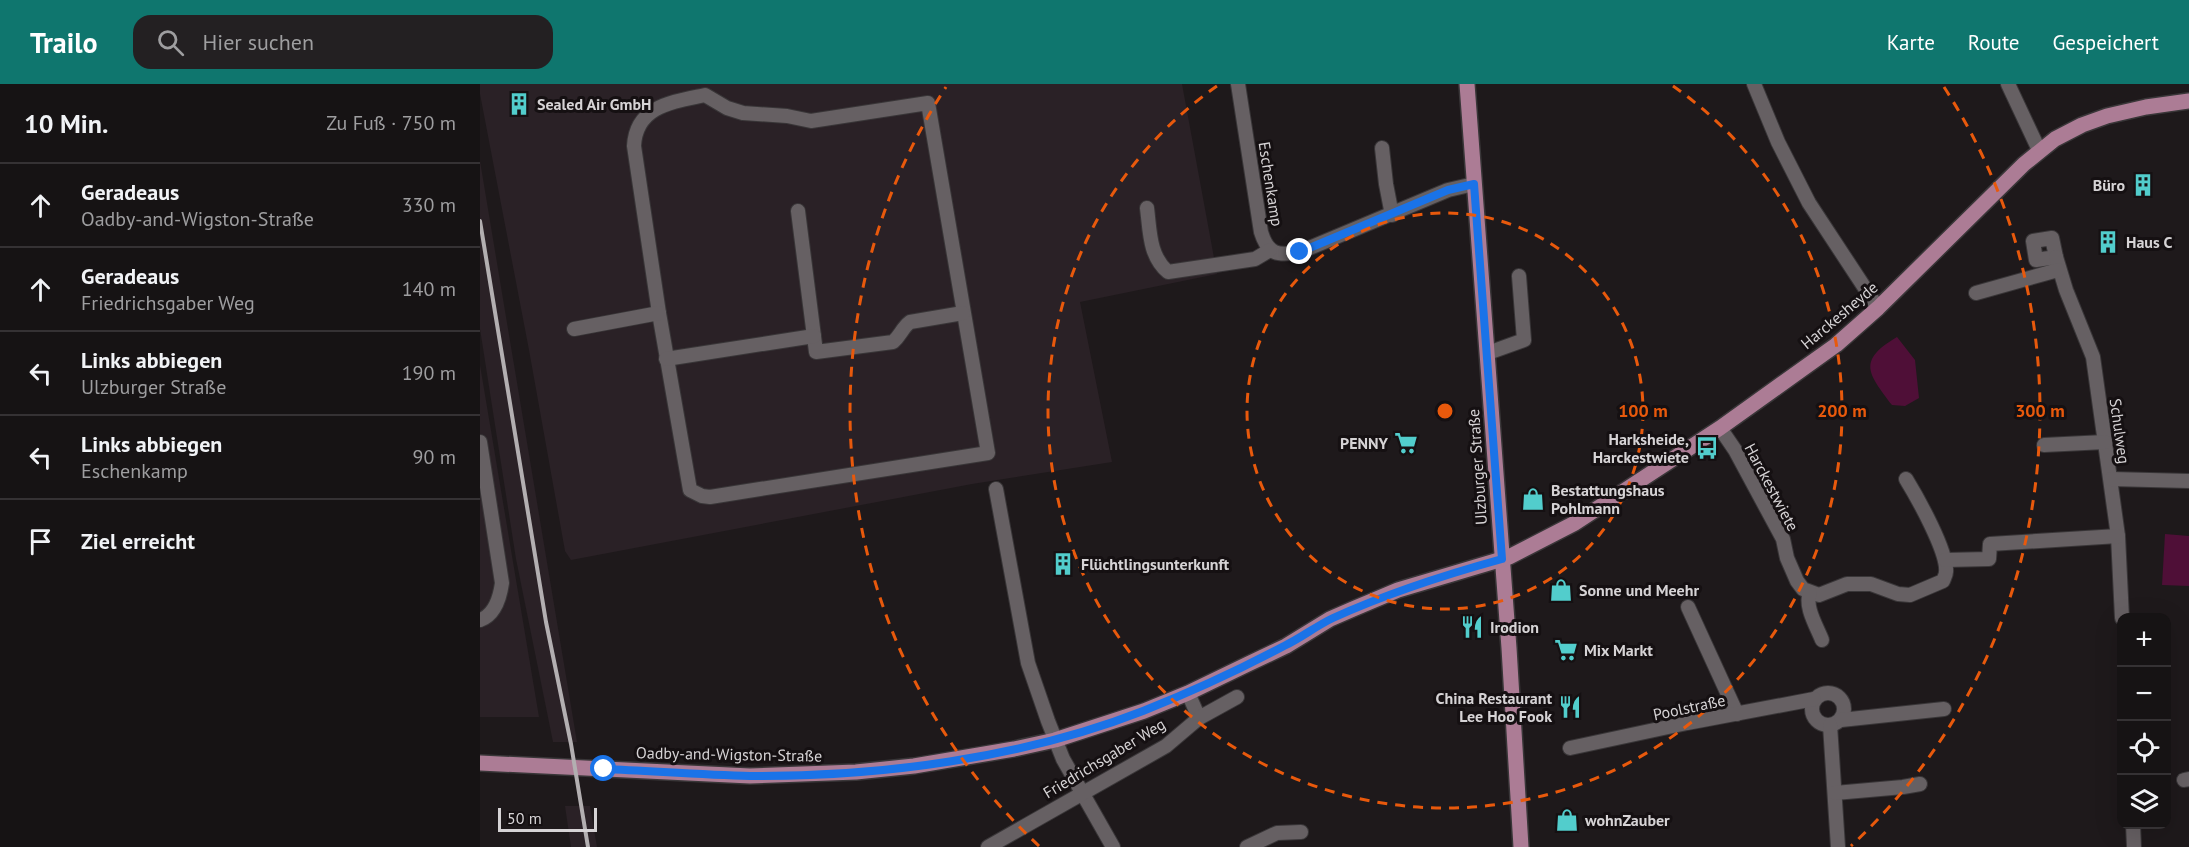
<!DOCTYPE html>
<html lang="de">
<head>
<meta charset="utf-8">
<style>
  :root { --surface:#161314; --page:#232022; --text:#f1f3f6; --muted:#9e9ea0; --line:#353234; --accent:#0f766e }
  body { margin:0; font-family:"PT Sans",sans-serif; background:var(--page); color:var(--text) }
  .controls { position:absolute; right:18px; bottom:18px; display:grid; overflow:hidden; border-radius:12px; box-shadow:0 6px 24px #0002 }
  .controls button { width:54px; height:54px; display:grid; place-items:center; padding:0; border:0; border-bottom:2px solid var(--line); background:var(--surface); color:var(--text); font:30px sans-serif }
  .scale { position:absolute; left:18px; bottom:15px; width:99px; box-sizing:border-box; padding-left:6px; border:3px solid #d6d3d5; border-top:0; font-size:16px; line-height:21px; white-space:nowrap; color:#d6d3d5; -webkit-text-stroke:4px #151012; paint-order:stroke }
  .stop { position:absolute; width:18px; height:18px; margin:-14px; border:4px solid #1a73e8; border-radius:50%; background:#fff }
  .stop.end { background:#1a73e8; border-color:#fff; box-shadow:0 2px 6px #0008 }
  .list { margin:0; padding:0; list-style:none }
  h2 { display:flex; justify-content:space-between; align-items:center; height:78px; margin:0; padding:0 24px; font-size:26px }
  h2 small { font-size:20px; font-weight:400; color:var(--muted) }
  .list li { display:grid; grid-template-columns:39px 1fr auto; gap:18px; align-items:center; box-sizing:border-box; height:84px; padding:0 24px; border-top:2px solid var(--line) }
  .list b { display:block; font-size:22px; white-space:nowrap }
  .list p { margin:0; font-size:20px; white-space:nowrap; color:var(--muted) }
  .list em { font-size:20px; font-style:normal; color:var(--muted) }
  .icon { flex:none; width:33px; height:33px; fill:none; stroke:currentColor; stroke-width:2; stroke-linecap:round; stroke-linejoin:round }
  .map { position:relative; flex:none; width:1709px; height:763px; overflow:hidden }
  header { display:flex; align-items:center; gap:36px; box-sizing:border-box; height:84px; padding:0 30px; background:var(--accent); color:#fff }
  header strong { font-size:28px }
  nav { display:flex; gap:33px; margin-inline-start:auto; font-size:21px }
  .search { width:420px; height:54px; background:var(--page); display:flex; align-items:center; gap:15px; box-sizing:border-box; padding:0 21px; border-radius:18px; color:var(--muted); font-size:22px }
  main { display:flex }
  aside { flex:1; background:var(--surface) }
  .map>svg:first-child { display:block }
  .built { fill:#2a2126 }
  .green { fill:#4f0f37 }
  .lines { fill:none; stroke-linecap:round; stroke-linejoin:round }
  .minor-casing { stroke:#393638; stroke-width:16 }
  .major-casing { stroke:#393638; stroke-width:18 }
  .minor { stroke:#666063; stroke-width:14 }
  .major { stroke:#ac7c95; stroke-width:15 }
  .rail { stroke:#b3afb1; stroke-width:4 }
  .route { stroke:#1a73e8; stroke-width:8 }
  .ring { fill:none; stroke:#e8590c; stroke-width:3; stroke-dasharray:10 8 }
  .labels { text-anchor:middle; stroke-width:6; stroke-linejoin:round; paint-order:stroke }
  .poi-label { font-size:16px; font-weight:bold; fill:#d6d3d5; stroke:#151012; text-anchor:start }
  .street-label { font-size:16px; fill:#d6d3d5; stroke:#151012 }
  .centre { fill:#e8590c; stroke:#151012; stroke-width:3 }
  .ring-label { font-size:18px; text-anchor:middle; font-weight:bold; fill:#e8590c; stroke:#151012; stroke-width:6; stroke-linejoin:round; paint-order:stroke }
</style>
</head>
<body>
<header>
<strong>Trailo</strong>
<div class="search"><svg class="icon" aria-label="search" viewBox="0 0 24 24"><circle cx="10" cy="10" r="6"/><path d="M15 15l6 6"/></svg>Hier suchen</div>
<nav><a>Karte</a><a>Route</a><a>Gespeichert</a></nav>
</header>
<main>
<aside>
<h2>10 Min.<small>Zu Fuß · 750 m</small></h2>
<ul class="list">
<li><svg class="icon" aria-label="ahead" viewBox="0 0 24 24"><path d="M12 20V5M6 11l6-6 6 6"/></svg><div><b>Geradeaus</b><p>Oadby-and-Wigston-Straße</p></div><em>330 m</em></li>
<li><svg class="icon" aria-label="ahead" viewBox="0 0 24 24"><path d="M12 20V5M6 11l6-6 6 6"/></svg><div><b>Geradeaus</b><p>Friedrichsgaber Weg</p></div><em>140 m</em></li>
<li><svg class="icon" aria-label="left" viewBox="0 0 24 24"><path d="M17 20v-9H6M10 6l-5 5 5 5"/></svg><div><b>Links abbiegen</b><p>Ulzburger Straße</p></div><em>190 m</em></li>
<li><svg class="icon" aria-label="left" viewBox="0 0 24 24"><path d="M17 20v-9H6M10 6l-5 5 5 5"/></svg><div><b>Links abbiegen</b><p>Eschenkamp</p></div><em>90 m</em></li>
<li><svg class="icon" aria-label="arrive" viewBox="0 0 24 24"><path d="M6 21V4h12l-3 4 3 4H6"/></svg><div><b>Ziel erreicht</b></div></li>
</ul>
</aside>
<div class="map">
<svg width="1709" height="763" viewBox="0 0 1709 763">
  <rect width="100%" height="100%" fill="#1e191b"/>
  <g class="built">
    <path d="M0,0H702L737,190L600,218L632,378L492,400L91,476L85,467L49,266L0,10Z"/>
    <path d="M0,77L97,658H73L36,475L0,245Z"/>
    <path d="M0,281L59,633H0Z"/>
    <path d="M85,722H110L117,763H91Z"/>
  </g>
  <g class="green">
    <path d="M1417,253L1435,276L1439,314L1425,322L1412,321C1389,290 1376,277 1417,253Z"/>
    <path d="M1685,450L1709,452V502L1682,501Z"/>
  </g>
  <g class="lines">
    <g class="minor-casing">
      <g id="minor">
        <path d="M758,0L781,148C788,171 798,172 820,168L968,106L994,100"/>
        <path d="M1274,0L1298,58L1329,119L1398,224"/>
        <path d="M1528,0L1559,66"/>
        <path d="M225,11L247,24L263,29L307,32L331,37L448,19L508,369L230,413L222,412L210,406L179,229L154,62C156,22 192,18 225,11Z"/>
        <path d="M902,64L906,100L912,131"/>
        <path d="M667,124C670,147 669,172 688,188L775,175L790,166"/>
        <path d="M318,127L336,268L413,258C421,251 422,244 430,238L483,229"/>
        <path d="M1572,154L1576,173L1556,176L1553,157Z"/>
        <path d="M1576,173L1586,206L1613,273L1638,452L1642,534"/>
        <path d="M1496,209L1578,186"/>
        <path d="M94,245L179,229"/>
        <path d="M1008,269L1044,256L1039,192"/>
        <path d="M186,275L334,252"/>
        <path d="M1240,344L1255,366L1303,455L1307,474L1317,497L1323,505L1339,511L1367,500H1391L1418,510L1430,511L1463,497C1464,494 1466,491 1466,488C1468,468 1437,413 1426,395"/>
        <path d="M0,358L22,499C20,513 15,531 0,536"/>
        <path d="M1564,361L1625,358"/>
        <path d="M1631,395L1709,397"/>
        <path d="M516,405L548,579L568,637L583,675L633,763"/>
        <path d="M1465,476L1509,475L1510,460L1638,452"/>
        <path d="M1330,509C1324,522 1337,543 1342,556"/>
        <path d="M1208,523L1257,630"/>
        <circle cx="1348" cy="625" r="16"/>
        <path d="M708,609L719,634"/>
        <path d="M1361,636L1464,625"/>
        <path d="M1350,641L1358,763"/>
        <path d="M1090,664L1207,639L1334,615"/>
        <path d="M1704,696L1709,695"/>
        <path d="M1355,709L1423,703L1440,700"/>
        <path d="M1653,740L1654,763"/>
        <path d="M508,763L686,662L719,634L757,613"/>
        <path d="M767,763L797,749L821,748"/>
      </g>
    </g>
    <g class="major-casing">
      <g id="major">
        <path d="M987,0L1029,564L1041,763"/>
        <path d="M0,679L270,692L376,688L434,682L534,665L575,656L664,627L708,609L768,580L806,562L850,535L873,525L918,506L1029,473L1095,439L1240,344L1356,261L1398,224L1544,80L1575,55L1602,41L1627,32L1666,23L1709,17"/>
      </g>
    </g>
    <use href="#minor" class="minor"/>
    <use href="#major" class="major"/>
    <path class="rail" d="M0,137L66,538L91,660L108,763"/>
  </g>
  <g class="lines">
    <path class="route" d="M124,685C173,687 222,691 270,692C399,693 543,674 663,627C711,608 759,586 804,562C821,554 836,542 853,534C908,509 964,491 1022,475L994,100L968,106L820,168"/>
  </g>
  <g class="ring">
    <circle cx="965" cy="327" r="198"/>
    <path d="M1193 2A397 397 0 1 1 737 2"/>
    <path d="M559 762A595 595 0 0 1 466 3M1464 3A595 595 0 0 1 1371 762"/>
  </g>
  <defs>
    <g id="building-bare" transform="scale(1.8)"><path d="M-4-6H4V6H1V3H-1V6H-4ZM-2.5-4.3h1.7v1.8h-1.7ZM.8-4.3h1.7v1.8H.8ZM-2.5-1h1.7V.8h-1.7ZM.8-1h1.7V.8H.8Z" fill="#52cdcc" stroke="#151012" stroke-width="2.5" paint-order="stroke"/></g>
    <g id="supermarket-bare" transform="scale(1.8)"><path d="M-6-5.5h2.5l.6 2H6L4.5 2H-2.5L-4.4-4H-6ZM-1.5 3.2a1.3 1.3 0 1 0 .1 0ZM3 3.2a1.3 1.3 0 1 0 .1 0Z" fill="#52cdcc" stroke="#151012" stroke-width="2.5" paint-order="stroke"/></g>
    <g id="bus-bare" transform="scale(1.8)"><path d="M-5-6H5V4H4V6H2V4H-2V6H-4V4H-5ZM-3.5-4V0h7V-4ZM-3.5 1.2v1.5H-2V1.2ZM2 1.2v1.5H3.5V1.2Z" fill="#52cdcc" stroke="#151012" stroke-width="2.5" paint-order="stroke"/></g>
    <g id="shop-bare" transform="scale(1.8)"><path d="M-5-2.5h2.3a2.7 3.5 0 0 1 5.4 0H5L5.5 6h-11ZM-1.5-2.5h3a1.5 2.3 0 0 0-3 0Z" fill="#52cdcc" stroke="#151012" stroke-width="2.5" paint-order="stroke"/></g>
    <g id="restaurant-bare" transform="scale(1.8)"><path d="M-5-6h1v4h1v-4h1v4h1v-4h1v5L-1.5 .5V6h-2V.5L-5-1ZM5-6V6H3V1.5H1.5Q1.5-4 5-6Z" fill="#52cdcc" stroke="#151012" stroke-width="2.5" paint-order="stroke"/></g>
  </defs>
  <g fill-rule="evenodd">
    <use href="#building-bare" x="39" y="20"/>
    <use href="#building-bare" x="1663" y="101"/>
    <use href="#building-bare" x="1628" y="158"/>
    <use href="#supermarket-bare" x="926" y="359"/>
    <use href="#bus-bare" x="1227" y="364"/>
    <use href="#shop-bare" x="1053" y="415"/>
    <use href="#building-bare" x="583" y="480"/>
    <use href="#shop-bare" x="1081" y="506"/>
    <use href="#restaurant-bare" x="992" y="543"/>
    <use href="#supermarket-bare" x="1086" y="566"/>
    <use href="#restaurant-bare" x="1090" y="623"/>
    <use href="#shop-bare" x="1087" y="736"/>
  </g>
  <g class="labels">
    <g class="poi-label">
      <text x="57" y="26">Sealed Air GmbH</text>
      <text x="1645" y="107" text-anchor="end">Büro</text>
      <text x="1646" y="164">Haus C</text>
      <text x="1209" y="361" text-anchor="end">Harksheide,<tspan x="1209" dy="18">Harckestwiete</tspan></text>
      <text x="908" y="365" text-anchor="end">PENNY</text>
      <text x="1071" y="412">Bestattungshaus<tspan x="1071" dy="18">Pohlmann</tspan></text>
      <text x="601" y="486">Flüchtlingsunterkunft</text>
      <text x="1099" y="512">Sonne und Meehr</text>
      <text x="1010" y="549">Irodion</text>
      <text x="1104" y="572">Mix Markt</text>
      <text x="1072" y="620" text-anchor="end">China Restaurant<tspan x="1072" dy="18">Lee Hoo Fook</tspan></text>
      <text x="1105" y="742">wohnZauber</text>
    </g>
    <g class="street-label">
      <text transform="translate(791 100) rotate(81)" y="6">Eschenkamp</text>
      <text transform="translate(1359 231) rotate(-40)" y="6">Harckesheyde</text>
      <text transform="translate(1640 347) rotate(82)" y="6">Schulweg</text>
      <text transform="translate(997 383) rotate(-94)" y="6">Ulzburger Straße</text>
      <text transform="translate(1292 403) rotate(62)" y="6">Harckestwiete</text>
      <text transform="translate(1209 623) rotate(-12)" y="6">Poolstraße</text>
      <text transform="translate(249 670) rotate(1)" y="6">Oadby-and-Wigston-Straße</text>
      <text transform="translate(624 674) rotate(-31)" y="6">Friedrichsgaber Weg</text>
    </g>
  </g>
  <circle cx="965" cy="327" r="9" class="centre"/>
  <g class="ring-label">
    <text x="1163" y="333">100 m</text>
    <text x="1362" y="333">200 m</text>
    <text x="1560" y="333">300 m</text>
  </g>
</svg>
<div class="controls">
<button>+</button>
<button>−</button>
<button><svg class="icon" aria-label="locate" viewBox="0 0 24 24"><circle cx="12" cy="12" r="6"/><path d="M12 2v4M12 18v4M2 12h4M18 12h4"/></svg></button>
<button><svg class="icon" aria-label="layers" viewBox="0 0 24 24"><path d="M12 4l9 5-9 5-9-5zM3 14l9 5 9-5"/></svg></button>
</div>
<div class="scale">50 m</div>
<div class="stop" style="left:124px;top:685px"></div>
<div class="stop end" style="left:820px;top:168px"></div>
</div>
</main>
</body>
</html>
